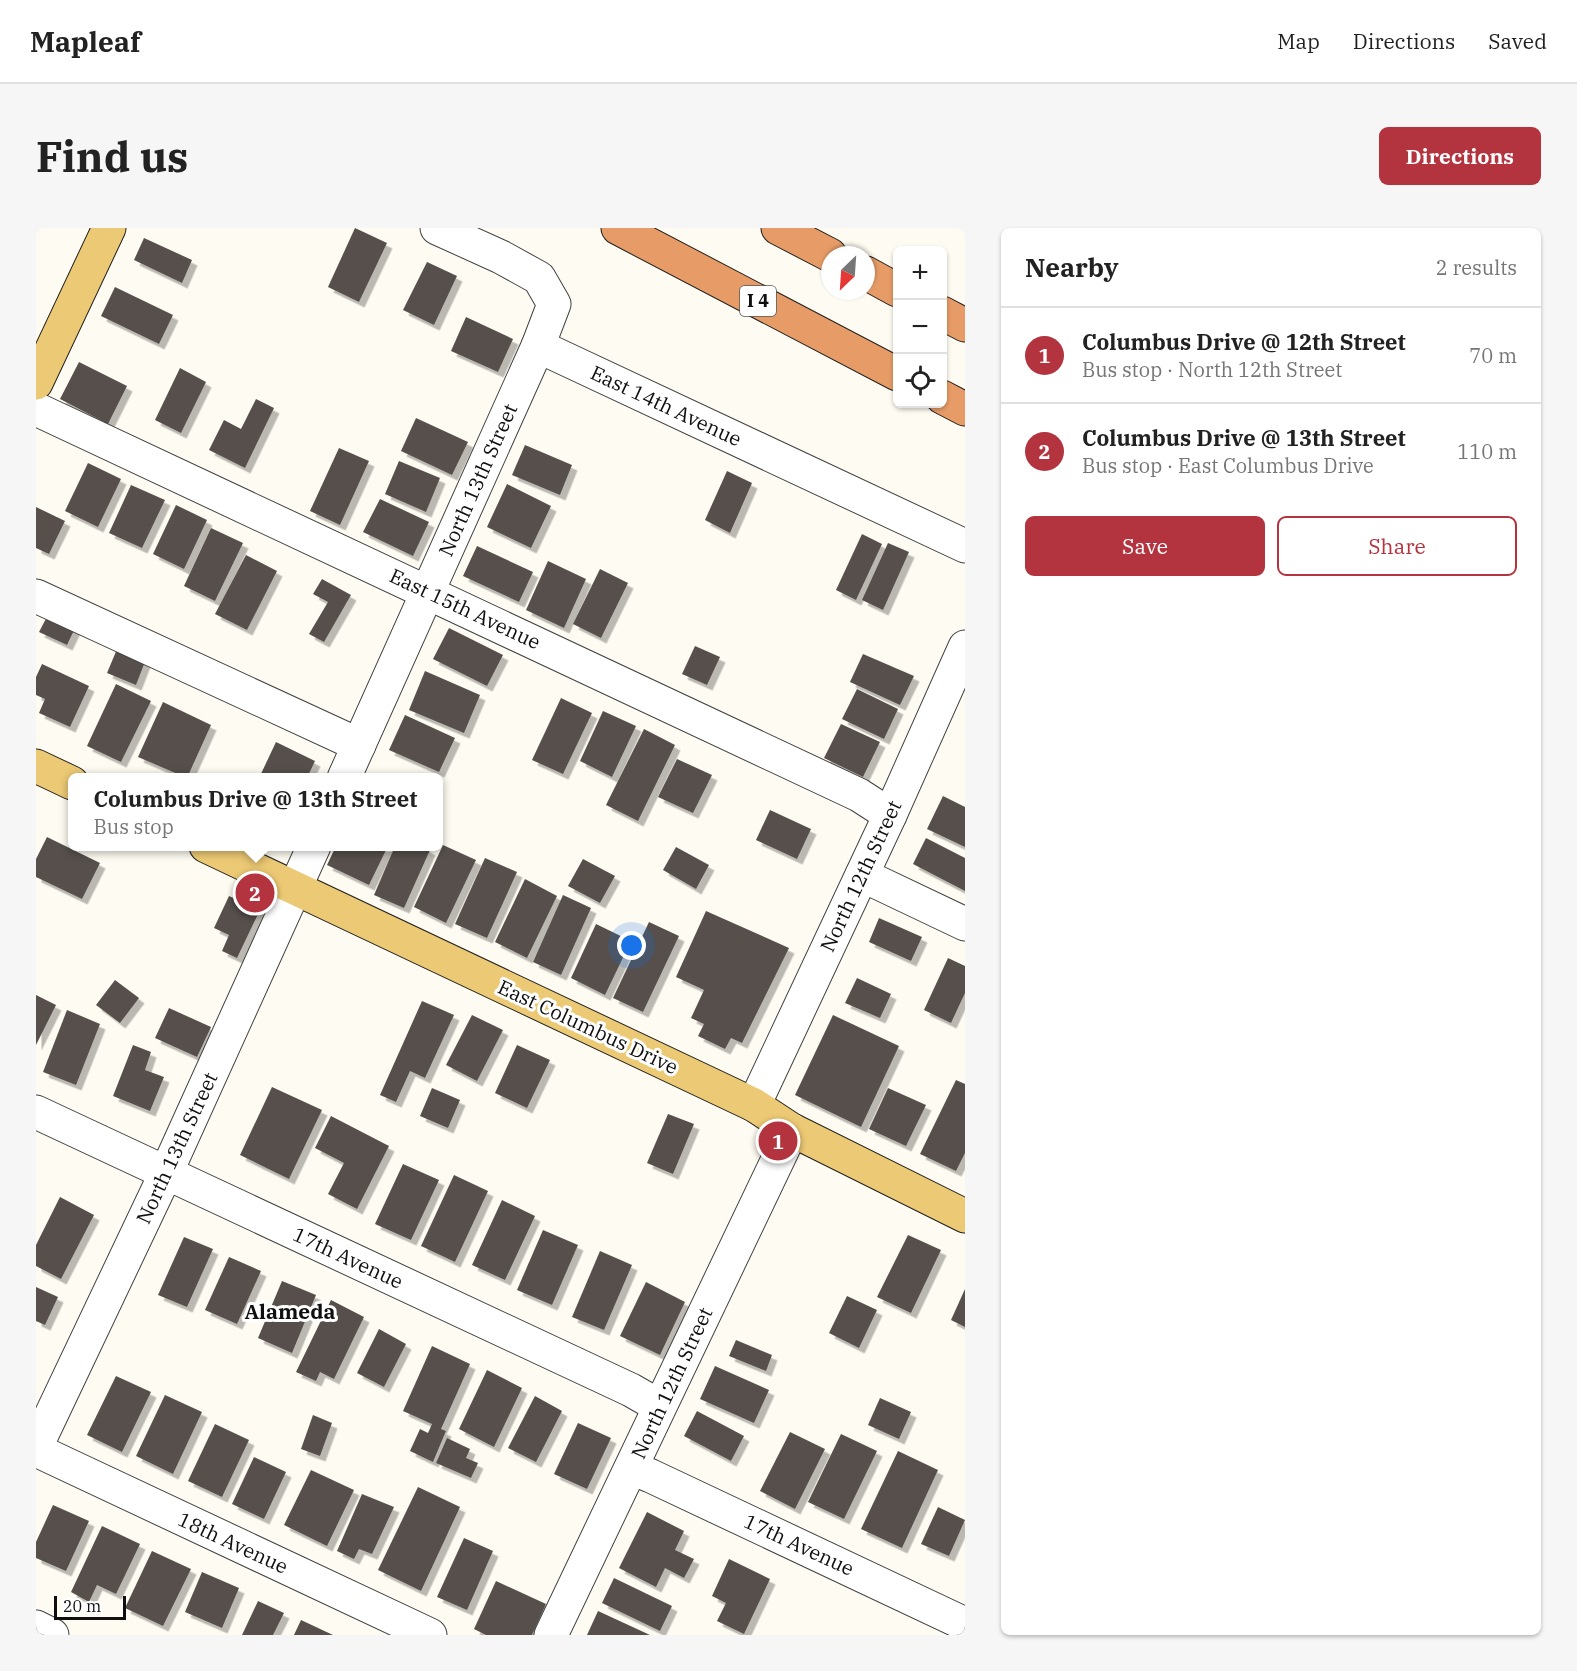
<!DOCTYPE html>
<html lang="en">
<head>
<meta charset="utf-8">
<style>
  :root { --surface:#fff; --page:#f6f6f6; --text:#222; --muted:#767676; --line:#e0e0e0; --accent:#b3333f }
  body { margin:0; font-family:"IBM Plex Serif",serif; background:var(--page); color:var(--text) }
  .controls { position:absolute; right:18px; top:18px; display:grid; overflow:hidden; border-radius:9px; box-shadow:0 2px 4px #0004 }
  .controls button { width:54px; height:54px; display:grid; place-items:center; padding:0; border:0; border-bottom:2px solid var(--line); background:var(--surface); color:var(--text); font:30px sans-serif }
  .compass { position:absolute; left:785px; top:18px; width:54px; height:54px; border-radius:50%; background:var(--surface); box-shadow:0 2px 4px #0004; rotate:205deg }
  .scale { position:absolute; left:18px; bottom:15px; width:72px; box-sizing:border-box; padding-left:6px; border:3px solid #0f0f0f; border-top:0; font-size:16px; line-height:21px; white-space:nowrap; color:#0f0f0f; -webkit-text-stroke:4px #fff; paint-order:stroke }
  .you { position:absolute; left:596px; top:718px; width:21px; height:21px; margin:-15px; border:4px solid #fff; border-radius:50%; background:#1a73e8; box-shadow:0 0 0 9px #1a73e833 }
  .badge { display:grid; place-items:center; width:39px; height:39px; border-radius:50%; background:var(--accent); color:#fff; font-size:20px; font-weight:700 }
  .pin { position:absolute; translate:-50% -50%; border:3px solid #fff; box-shadow:0 2px 6px #0006 }
  .popup { position:absolute; left:32px; top:545px; width:375px; height:78px; box-sizing:border-box; display:grid; place-content:center; border-radius:9px; background:var(--surface); filter:drop-shadow(0 2px 4px #0005); font-size:20px; white-space:nowrap; color:var(--muted) }
  .popup b { font-size:22px; color:var(--text) }
  .popup::after { content:''; position:absolute; left:50%; top:100%; margin-left:-12px; border:12px solid transparent; border-top-color:var(--surface) }
  .list { margin:0; padding:0; list-style:none }
  h2 { display:flex; justify-content:space-between; align-items:center; height:78px; margin:0; padding:0 24px; font-size:26px }
  h2 small { font-size:20px; font-weight:400; color:var(--muted) }
  .list li { display:grid; grid-template-columns:39px 1fr auto; gap:18px; align-items:center; box-sizing:border-box; height:96px; padding:0 24px; border-top:2px solid var(--line) }
  .list b { display:block; font-size:22px; white-space:nowrap }
  .list p { margin:0; font-size:20px; white-space:nowrap; color:var(--muted) }
  .list em { font-size:20px; font-style:normal; color:var(--muted) }
  .actions { display:flex; gap:12px; padding:18px 24px }
  .actions a { flex:1; padding:14px 0; border:2px solid var(--accent); border-radius:9px; text-align:center; font-size:21px; color:var(--accent) }
  .actions .main { background:var(--accent); color:#fff }
  .icon { flex:none; width:33px; height:33px; fill:none; stroke:currentColor; stroke-width:2; stroke-linecap:round; stroke-linejoin:round }
  .map { position:relative; flex:none; width:929px; height:1407px; overflow:hidden; border-radius:9px }
  header { display:flex; align-items:center; gap:36px; box-sizing:border-box; height:84px; padding:0 30px; background:var(--surface); border-bottom:2px solid var(--line) }
  header strong { font-size:28px }
  nav { display:flex; gap:33px; margin-inline-start:auto; font-size:21px }
  .intro { display:flex; align-items:center; justify-content:space-between; box-sizing:border-box; height:144px; padding:0 36px }
  h1 { margin:0; font-size:42px }
  .button { padding:15px 27px; border-radius:9px; background:var(--accent); color:#fff; font-size:21px; font-weight:700 }
  main { display:flex; gap:36px; padding:0 36px }
  aside { flex:1; background:var(--surface); border-radius:9px; box-shadow:0 2px 4px #0004 }
  .map>svg:first-child { display:block }
  .building { fill:#57504c; filter:url(#shadow) }
  .lines { fill:none; stroke-linecap:round; stroke-linejoin:round }
  .minor-casing { stroke:#424242; stroke-width:35 }
  .major-casing { stroke:#202020; stroke-width:35 }
  .highway-casing { stroke:#202020; stroke-width:35 }
  .minor { stroke:#fff; stroke-width:33 }
  .major { stroke:#ecc974; stroke-width:33 }
  .highway { stroke:#e79c67; stroke-width:33 }
  .labels { text-anchor:middle; stroke-width:6; stroke-linejoin:round; paint-order:stroke }
  .shield { fill:#fff; stroke:#575757; stroke-width:1.5 }
  .shield-label { font-size:18px; font-weight:bold; fill:#0f0f0f }
  .street-label { font-size:20px; fill:#0f0f0f; stroke:#fff }
  .neighbourhood-label { font-size:21px; font-weight:bold; fill:#0f0f0f; stroke:#fff }
</style>
</head>
<body>
<header>
<strong>Mapleaf</strong>
<nav><a>Map</a><a>Directions</a><a>Saved</a></nav>
</header>
<div class="intro"><h1>Find us</h1><a class="button">Directions</a></div>
<main>
<div class="map">
<svg width="929" height="1407" viewBox="0 0 929 1407">
  <defs>
    <filter id="shadow"><feDropShadow dx="5.5" dy="5.5" stdDeviation="0" flood-color="#0004"/></filter>
  </defs>
  <rect width="100%" height="100%" fill="#fefbf2"/>
  <g class="building">
    <path d="M319,0L351,15L323,74L292,59Z"/>
    <path d="M108,10L156,32L146,55L98,32Z"/>
    <path d="M391,34L421,48L398,97L367,82Z"/>
    <path d="M79,59L137,87L123,116L65,88Z"/>
    <path d="M430,89L477,111L462,144L415,123Z"/>
    <path d="M43,134L91,158L72,196L24,171Z"/>
    <path d="M144,140L170,154L145,205L119,192Z"/>
    <path d="M220,171L238,180L209,240L173,222L188,192L205,201Z"/>
    <path d="M380,190L432,214L416,247L365,223Z"/>
    <path d="M489,217L536,237L524,267L476,247Z"/>
    <path d="M303,220L333,233L304,297L274,283Z"/>
    <path d="M363,233L404,250L390,284L349,266Z"/>
    <path d="M52,235L85,251L62,299L29,283Z"/>
    <path d="M691,243L716,255L694,305L669,292Z"/>
    <path d="M471,256L515,278L495,320L451,299Z"/>
    <path d="M95,257L129,272L106,320L73,305Z"/>
    <path d="M344,271L393,294L377,328L327,304Z"/>
    <path d="M140,277L171,292L148,341L117,326Z"/>
    <path d="M0,279L29,293L13,326L0,320Z"/>
    <path d="M175,300L207,315L179,373L148,358Z"/>
    <path d="M826,306L846,316L820,372L800,362Z"/>
    <path d="M852,315L873,324L847,382L826,372Z"/>
    <path d="M441,318L497,344L483,374L427,348Z"/>
    <path d="M210,327L241,343L211,402L179,386Z"/>
    <path d="M512,333L550,351L528,400L490,382Z"/>
    <path d="M564,341L592,355L565,410L537,396Z"/>
    <path d="M286,351L315,367L288,414L273,406L292,374L277,366Z"/>
    <path d="M14,383L41,396L31,417L3,404Z"/>
    <path d="M413,400L467,427L451,458L397,431Z"/>
    <path d="M84,414L112,426L100,457L71,445Z"/>
    <path d="M659,418L684,429L671,457L646,446Z"/>
    <path d="M827,426L878,448L864,477L814,454Z"/>
    <path d="M6,436L53,458L34,499L3,485L9,471L0,467V449Z"/>
    <path d="M389,443L444,467L428,505L373,482Z"/>
    <path d="M80,456L115,473L85,534L51,518Z"/>
    <path d="M821,461L862,481L848,511L806,491Z"/>
    <path d="M525,470L556,485L527,546L496,532Z"/>
    <path d="M127,474L175,497L151,550L102,529Z"/>
    <path d="M567,483L600,498L576,549L544,533Z"/>
    <path d="M369,487L419,510L403,544L353,522Z"/>
    <path d="M805,496L844,514L827,549L788,530Z"/>
    <path d="M608,501L639,517L602,593L570,577Z"/>
    <path d="M240,514L279,533L271,550H223Z"/>
    <path d="M641,531L676,547L657,585L622,569Z"/>
    <path d="M907,568L929,579V619L891,601Z"/>
    <path d="M734,582L775,601L761,631L720,612Z"/>
    <path d="M11,609L64,635L46,671L0,649V631Z"/>
    <path d="M890,610L929,630V663L877,636Z"/>
    <path d="M407,617L440,632L410,695L378,679Z"/>
    <path d="M300,618H352L333,657L291,637Z"/>
    <path d="M359,618H387L394,622L368,680L338,667Z"/>
    <path d="M640,619L673,637L660,661L627,642Z"/>
    <path d="M449,630L481,644L451,710L419,696Z"/>
    <path d="M547,631L579,648L564,675L532,658Z"/>
    <path d="M489,651L521,668L491,730L459,714Z"/>
    <path d="M527,667L555,680L525,747L497,734Z"/>
    <path d="M193,668L224,682L201,730L186,723L193,707L178,700Z"/>
    <path d="M670,683L753,720L706,815L695,810L689,821L662,808L668,796L655,790L668,762L640,749Z"/>
    <path d="M843,690L886,709L875,733L833,714Z"/>
    <path d="M613,694L643,708L607,784L577,770Z"/>
    <path d="M560,696L595,713L569,767L535,750Z"/>
    <path d="M912,730L929,738V765L915,795L888,782Z"/>
    <path d="M821,750L855,766L844,790L809,775Z"/>
    <path d="M79,752L103,770L84,795L60,777Z"/>
    <path d="M0,767L20,777L0,817Z"/>
    <path d="M386,773L418,787L389,850L374,843L360,874L344,867Z"/>
    <path d="M133,780L175,799L161,829L119,810Z"/>
    <path d="M31,782L64,796L40,857L7,844Z"/>
    <path d="M436,787L467,802L441,853L410,837Z"/>
    <path d="M797,787L863,818L825,899L759,867Z"/>
    <path d="M97,817L115,824L109,842L128,849L114,883L77,868Z"/>
    <path d="M481,817L514,832L491,880L459,865Z"/>
    <path d="M920,852L929,856V925L920,943L884,926Z"/>
    <path d="M236,859L286,882L253,951L204,927Z"/>
    <path d="M396,860L424,872L412,900L384,888Z"/>
    <path d="M852,860L890,877L870,918L833,901Z"/>
    <path d="M632,886L658,896L637,946L611,935Z"/>
    <path d="M295,888L353,918L321,981L292,966L308,935L279,920Z"/>
    <path d="M367,936L403,952L375,1012L339,996Z"/>
    <path d="M418,947L452,963L419,1034L385,1018Z"/>
    <path d="M24,969L58,987L25,1051L0,1038V1017Z"/>
    <path d="M466,972L499,988L469,1052L436,1037Z"/>
    <path d="M507,1002L542,1017L516,1077L481,1062Z"/>
    <path d="M872,1007L905,1022L875,1085L841,1069Z"/>
    <path d="M148,1009L177,1021L151,1079L122,1067Z"/>
    <path d="M564,1023L596,1037L568,1102L536,1089Z"/>
    <path d="M193,1029L225,1043L201,1096L169,1082Z"/>
    <path d="M246,1053L280,1067L256,1125L222,1110Z"/>
    <path d="M610,1054L649,1074L624,1127L584,1108Z"/>
    <path d="M0,1059L22,1069L9,1097L0,1093Z"/>
    <path d="M929,1061V1099L915,1092Z"/>
    <path d="M811,1068L841,1082L823,1120L793,1105Z"/>
    <path d="M295,1072L328,1089L298,1151L284,1144L280,1153L260,1144Z"/>
    <path d="M343,1101L370,1116L348,1159L321,1145Z"/>
    <path d="M700,1112L736,1127L730,1143L693,1128Z"/>
    <path d="M396,1118L434,1136L405,1201L410,1203L397,1234L374,1223L384,1201L392,1205L396,1196L367,1183Z"/>
    <path d="M679,1138L733,1162L718,1195L664,1171Z"/>
    <path d="M451,1142L486,1160L458,1219L423,1201Z"/>
    <path d="M80,1148L115,1164L86,1224L51,1207Z"/>
    <path d="M129,1167L166,1184L137,1246L100,1228Z"/>
    <path d="M499,1168L526,1183L500,1234L472,1220Z"/>
    <path d="M844,1170L875,1184L863,1211L832,1197Z"/>
    <path d="M661,1183L708,1208L695,1233L648,1208Z"/>
    <path d="M277,1187L296,1195L284,1228L265,1221Z"/>
    <path d="M542,1195L575,1210L551,1261L518,1246Z"/>
    <path d="M179,1196L213,1212L186,1269L152,1253Z"/>
    <path d="M754,1204L789,1221L759,1281L724,1263Z"/>
    <path d="M805,1206L841,1223L808,1291L772,1274Z"/>
    <path d="M411,1210L434,1221L430,1230L442,1235L435,1250L400,1235Z"/>
    <path d="M862,1223L902,1242L866,1320L825,1301Z"/>
    <path d="M218,1229L250,1244L228,1291L196,1276Z"/>
    <path d="M275,1242L318,1262L291,1318L248,1297Z"/>
    <path d="M382,1259L424,1279L385,1363L342,1342Z"/>
    <path d="M326,1266L358,1279L336,1326L323,1321L318,1331L301,1323Z"/>
    <path d="M17,1277L53,1293L30,1343L0,1330V1314Z"/>
    <path d="M902,1279L929,1292L913,1328L885,1316Z"/>
    <path d="M611,1284L648,1303L639,1322L658,1331L648,1350L629,1340L620,1359L583,1340Z"/>
    <path d="M66,1298L104,1316L80,1366L61,1357L53,1374L35,1364Z"/>
    <path d="M428,1310L457,1323L431,1382L401,1369Z"/>
    <path d="M116,1323L155,1341L127,1398L89,1380Z"/>
    <path d="M693,1331L734,1351L708,1406L681,1393L690,1375L676,1368Z"/>
    <path d="M166,1344L203,1360L186,1400L149,1384Z"/>
    <path d="M578,1350L636,1378L624,1403L566,1375Z"/>
    <path d="M460,1353L510,1376L496,1407H450L438,1401Z"/>
    <path d="M222,1373L248,1385L237,1407H206Z"/>
    <path d="M562,1383L614,1407H551Z"/>
    <path d="M265,1392L297,1407H258Z"/>
  </g>
  <g class="lines">
    <g class="minor-casing">
      <g id="minor">
        <path d="M502,118L929,318"/>
        <path d="M0,181L823,567L854,587"/>
        <path d="M0,368L323,517"/>
        <path d="M308,550L502,118L518,76L503,50L465,29L401,0"/>
        <path d="M826,647L929,696"/>
        <path d="M718,877L854,587L929,419"/>
        <path d="M0,884L595,1162L623,1178"/>
        <path d="M0,1219L130,945L278,618"/>
        <path d="M0,1222L394,1407"/>
        <path d="M596,1240L615,1248L929,1396"/>
        <path d="M0,1399L16,1407"/>
        <path d="M515,1407L756,902"/>
      </g>
    </g>
    <g class="major-casing">
      <g id="major">
        <path d="M0,155L73,0"/>
        <path d="M0,538L36,555"/>
        <path d="M170,618L718,877L756,902L929,988"/>
      </g>
    </g>
    <g class="highway-casing">
      <g id="highway">
        <path d="M582,0L861,146"/>
        <path d="M742,0L794,27"/>
        <path d="M830,45L861,62"/>
        <path d="M906,85L929,97"/>
        <path d="M906,169L929,181"/>
      </g>
    </g>
    <use href="#minor" class="minor"/>
    <use href="#major" class="major"/>
    <use href="#highway" class="highway"/>
  </g>
  <g class="labels">
    <rect class="shield" x="704" y="58" width="36" height="30" rx="4.5"/>
    <g class="shield-label">
      <text x="722" y="79">I 4</text>
    </g>
    <g class="street-label">
      <text transform="translate(630 178) rotate(25)" y="7">East 14th Avenue</text>
      <text transform="translate(442 252) rotate(-66)" y="7">North 13th Street</text>
      <text transform="translate(429 381) rotate(25)" y="7">East 15th Avenue</text>
      <text transform="translate(825 648) rotate(-65)" y="7">North 12th Street</text>
      <text transform="translate(552 799) rotate(25)" y="7">East Columbus Drive</text>
      <text transform="translate(141 920) rotate(-65)" y="7">North 13th Street</text>
      <text transform="translate(312 1030) rotate(25)" y="7">17th Avenue</text>
      <text transform="translate(636 1155) rotate(-65)" y="7">North 12th Street</text>
      <text transform="translate(197 1315) rotate(25)" y="7">18th Avenue</text>
      <text transform="translate(763 1317) rotate(25)" y="7">17th Avenue</text>
    </g>
    <g class="neighbourhood-label">
      <text x="254" y="1091">Alameda</text>
    </g>
  </g>
</svg>
<div class="controls">
<button>+</button>
<button>−</button>
<button><svg class="icon" aria-label="locate" viewBox="0 0 24 24"><circle cx="12" cy="12" r="6"/><path d="M12 2v4M12 18v4M2 12h4M18 12h4"/></svg></button>
</div>
<svg class="compass" viewBox="-18 -18 36 36"><path d="M0-13l5 13h-10z" fill="#e53935"/><path d="M0 13l5-13h-10z" fill="#767676"/></svg>
<div class="scale">20 m</div>
<div class="you"></div>
<div class="pin badge" style="left:742px;top:913px">1</div>
<div class="pin badge" style="left:219px;top:665px">2</div>
<div class="popup"><b>Columbus Drive @ 13th Street</b>Bus stop</div>
</div>
<aside>
<h2>Nearby<small>2 results</small></h2>
<ul class="list">
<li><span class="badge">1</span><div><b>Columbus Drive @ 12th Street</b><p>Bus stop · North 12th Street</p></div><em>70 m</em></li>
<li><span class="badge">2</span><div><b>Columbus Drive @ 13th Street</b><p>Bus stop · East Columbus Drive</p></div><em>110 m</em></li>
</ul>
<div class="actions"><a class="main">Save</a><a>Share</a></div>
</aside>
</main>
</body>
</html>
